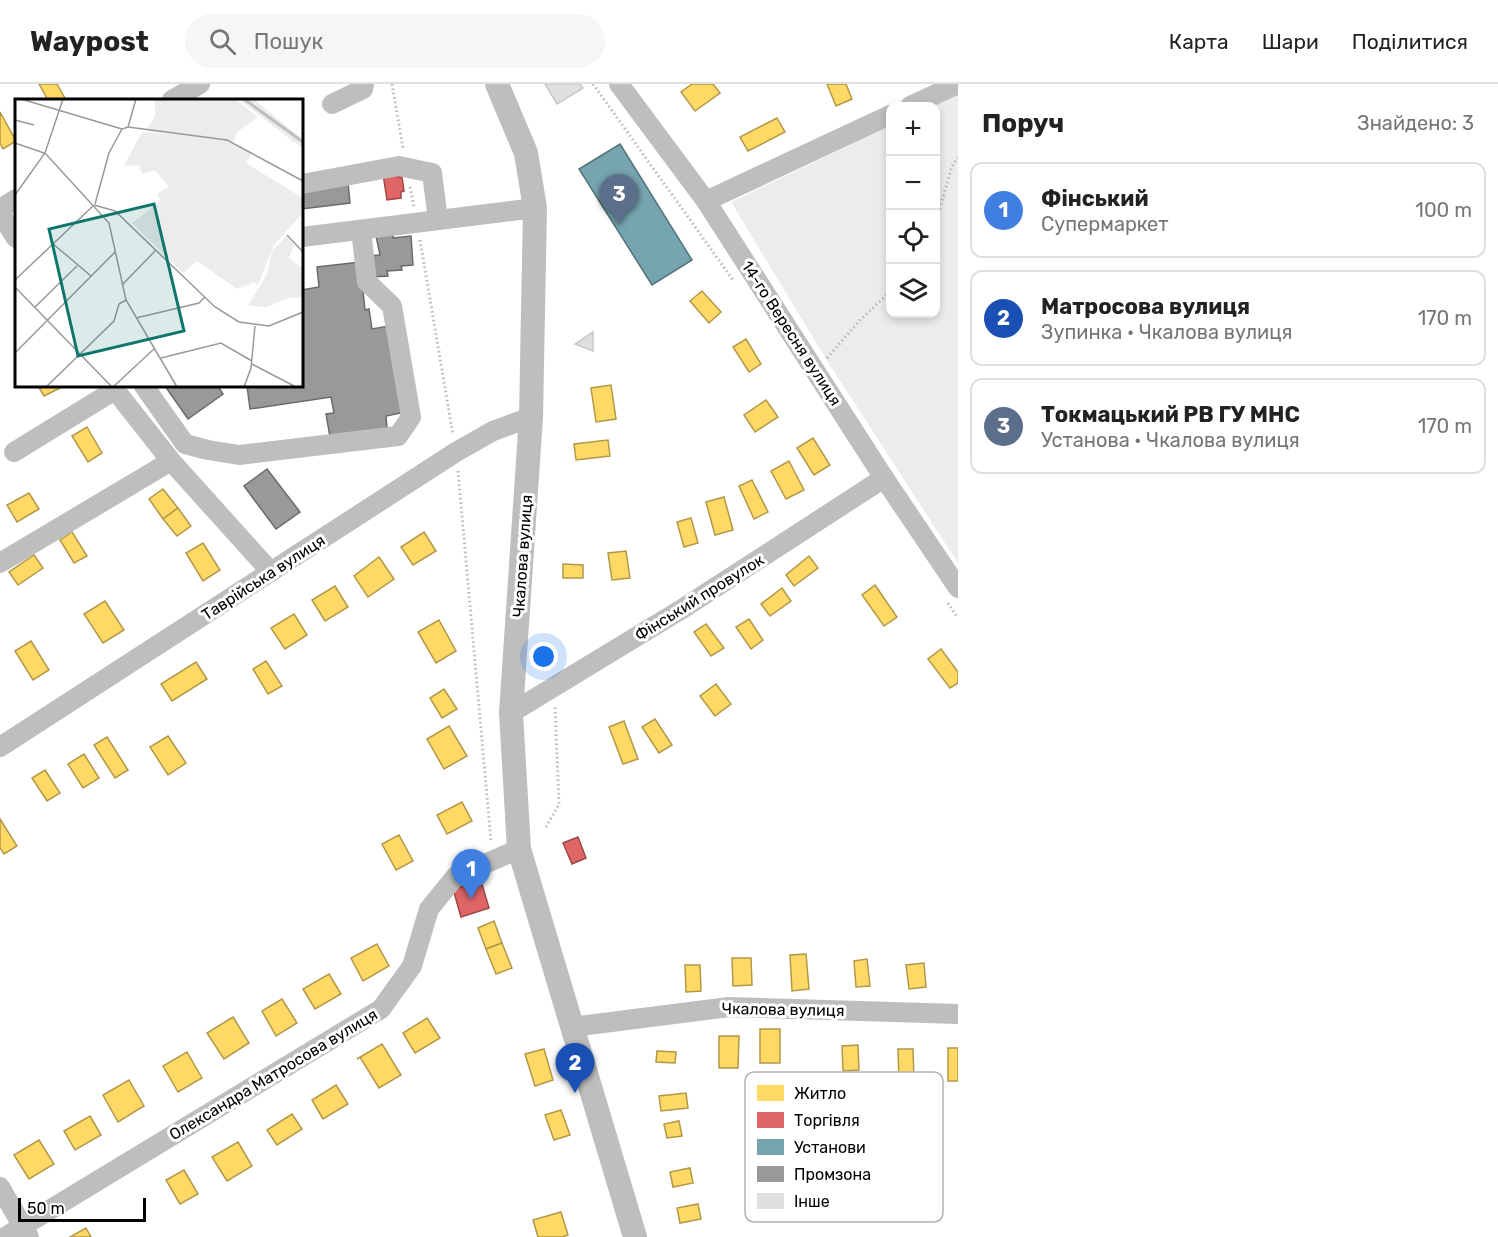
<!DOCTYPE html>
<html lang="uk">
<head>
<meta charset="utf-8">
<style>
  :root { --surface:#fff; --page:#f6f6f6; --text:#222; --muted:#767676; --line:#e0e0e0; --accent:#595959 }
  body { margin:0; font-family:Rubik,sans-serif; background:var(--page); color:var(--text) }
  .controls { position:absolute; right:18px; top:18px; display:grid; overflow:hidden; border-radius:12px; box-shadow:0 3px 9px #0003 }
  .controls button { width:54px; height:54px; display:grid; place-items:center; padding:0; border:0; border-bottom:2px solid var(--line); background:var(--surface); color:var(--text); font:30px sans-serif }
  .scale { position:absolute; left:18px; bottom:15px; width:128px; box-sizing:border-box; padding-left:6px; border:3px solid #000; border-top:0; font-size:16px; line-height:21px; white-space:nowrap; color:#000; -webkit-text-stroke:4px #fff; paint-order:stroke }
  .you { position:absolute; left:544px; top:573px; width:21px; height:21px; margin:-15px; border:4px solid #fff; border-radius:50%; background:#1a73e8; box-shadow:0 0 0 9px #1a73e833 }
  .badge { display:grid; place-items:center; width:39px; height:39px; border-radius:50%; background:var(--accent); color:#fff; font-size:20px; font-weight:700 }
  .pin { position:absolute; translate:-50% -50px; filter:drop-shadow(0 2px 3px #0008) }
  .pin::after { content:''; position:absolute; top:32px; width:21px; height:18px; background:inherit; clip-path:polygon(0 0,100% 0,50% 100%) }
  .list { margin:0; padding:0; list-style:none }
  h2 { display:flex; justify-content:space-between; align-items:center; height:78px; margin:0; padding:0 24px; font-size:26px }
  h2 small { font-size:20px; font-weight:400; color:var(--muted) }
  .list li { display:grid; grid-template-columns:39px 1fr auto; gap:18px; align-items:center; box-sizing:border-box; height:96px; margin:0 12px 12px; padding:0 12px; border:2px solid var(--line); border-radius:12px }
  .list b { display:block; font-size:22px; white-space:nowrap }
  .list p { margin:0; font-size:20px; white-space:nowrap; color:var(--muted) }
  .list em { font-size:20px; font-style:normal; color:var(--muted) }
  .icon { flex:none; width:33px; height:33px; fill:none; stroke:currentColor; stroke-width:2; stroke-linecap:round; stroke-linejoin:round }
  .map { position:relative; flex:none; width:958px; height:1153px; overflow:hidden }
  header { display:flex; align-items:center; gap:36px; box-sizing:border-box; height:84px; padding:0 30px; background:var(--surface); border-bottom:2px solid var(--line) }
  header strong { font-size:28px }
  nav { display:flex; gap:33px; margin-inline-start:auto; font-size:21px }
  .search { width:420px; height:54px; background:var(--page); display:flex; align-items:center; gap:15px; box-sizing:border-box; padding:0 21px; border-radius:33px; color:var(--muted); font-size:22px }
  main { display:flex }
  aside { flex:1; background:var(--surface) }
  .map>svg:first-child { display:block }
  .green { fill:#ececec }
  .homes { fill:#ffd966; stroke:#b29847; stroke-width:1.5 }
  .shops { fill:#e06666; stroke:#9d4747; stroke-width:1.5 }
  .public { fill:#76a5af; stroke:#53747a; stroke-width:1.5 }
  .industry { fill:#999; stroke:#6b6b6b; stroke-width:1.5 }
  .building { fill:#dfdfdf; stroke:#c7c7c7; stroke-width:1.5 }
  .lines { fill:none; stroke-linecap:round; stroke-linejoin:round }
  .path { stroke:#b9b9b9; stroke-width:3; stroke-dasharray:1.5 3; stroke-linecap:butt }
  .minor { stroke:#bebebe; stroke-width:20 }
  .major { stroke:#bebebe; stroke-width:24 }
  .labels { text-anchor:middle; stroke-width:6; stroke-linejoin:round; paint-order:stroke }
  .street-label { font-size:16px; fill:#000; stroke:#fff }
  .inset-river { fill:none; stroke:#bfbfbf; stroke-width:3 }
  .inset-road { fill:none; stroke:#999; stroke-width:1.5 }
  .view { fill:#0f766e; fill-opacity:0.15; stroke:#0f766e; stroke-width:3 }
  .inset-edge { fill:none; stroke:#000; stroke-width:3 }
  .key { fill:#fff; stroke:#b2b2b2; stroke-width:1.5 }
  .key-label { font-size:16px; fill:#000 }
</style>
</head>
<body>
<header>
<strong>Waypost</strong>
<div class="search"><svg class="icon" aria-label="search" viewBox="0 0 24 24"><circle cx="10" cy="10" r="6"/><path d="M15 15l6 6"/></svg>Пошук</div>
<nav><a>Карта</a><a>Шари</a><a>Поділитися</a></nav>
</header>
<main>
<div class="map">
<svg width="958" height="1153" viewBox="0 0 958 1153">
  <rect width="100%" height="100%" fill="#fff"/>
  <path class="green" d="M958,10V479L826,275L731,118L890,42V230H936V22H931Z"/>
  <g class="homes">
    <path d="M39,0H57L66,16H48Z"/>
    <path d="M692,0H713L720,9L695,27L681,8Z"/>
    <path d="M827,0H846L852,15L836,22Z"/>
    <path d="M0,28L16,57L3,65L0,59Z"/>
    <path d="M777,34L785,48L748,67L740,53Z"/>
    <path d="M702,207L721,228L709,239L690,217Z"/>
    <path d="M746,255L761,280L749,288L733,263Z"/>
    <path d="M611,301L616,335L596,338L591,304Z"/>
    <path d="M38,302H64L44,312Z"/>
    <path d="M766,316L778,333L755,348L744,331Z"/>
    <path d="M87,343L102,369L88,378L72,352Z"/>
    <path d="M813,354L830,381L814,391L797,364Z"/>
    <path d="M608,356L610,372L576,376L574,360Z"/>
    <path d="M789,377L804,406L786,415L771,387Z"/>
    <path d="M752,396L768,428L754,435L739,402Z"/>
    <path d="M163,405L178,424L163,435L149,415Z"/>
    <path d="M29,409L39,425L17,438L7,421Z"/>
    <path d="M724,413L733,446L715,451L706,418Z"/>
    <path d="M178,424L191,442L177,452L163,435Z"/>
    <path d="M691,434L698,459L684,463L677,438Z"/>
    <path d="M72,448L87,472L74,479L60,456Z"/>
    <path d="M424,448L436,467L413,481L401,463Z"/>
    <path d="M203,459L220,486L203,497L186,469Z"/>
    <path d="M626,467L630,494L612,496L608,469Z"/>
    <path d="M34,471L43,484L18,501L9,488Z"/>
    <path d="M809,472L818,484L794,502L786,491Z"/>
    <path d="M379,473L394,495L368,513L354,492Z"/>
    <path d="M563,480L583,481V494H563Z"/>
    <path d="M875,501L897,533L884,542L862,511Z"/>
    <path d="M335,502L348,523L325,537L312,516Z"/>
    <path d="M782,504L791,517L770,532L761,520Z"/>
    <path d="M105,517L124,546L103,559L84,530Z"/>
    <path d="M294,530L307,551L285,565L271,544Z"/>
    <path d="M749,535L763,556L751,565L736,543Z"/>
    <path d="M439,536L456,567L436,579L418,548Z"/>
    <path d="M706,540L724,564L711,572L694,548Z"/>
    <path d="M31,557L49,586L33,596L15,567Z"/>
    <path d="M941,565L958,588V599L950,604L928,575Z"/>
    <path d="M266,577L282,602L268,610L253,585Z"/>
    <path d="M196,578L207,595L172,617L161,600Z"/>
    <path d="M716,600L731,620L715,632L700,612Z"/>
    <path d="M444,605L457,625L442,634L430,614Z"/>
    <path d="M655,635L672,661L659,669L642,643Z"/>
    <path d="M624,637L638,675L623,680L609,643Z"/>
    <path d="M449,642L467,672L444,685L427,655Z"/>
    <path d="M168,652L186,679L168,691L150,663Z"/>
    <path d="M107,653L128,686L115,694L94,661Z"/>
    <path d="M84,670L99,694L83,704L68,680Z"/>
    <path d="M45,686L60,709L47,717L32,694Z"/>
    <path d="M462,718L472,737L447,750L437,731Z"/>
    <path d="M0,735L17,762L4,770L0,764Z"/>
    <path d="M399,751L413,777L396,786L382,760Z"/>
    <path d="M494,837L502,859L486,865L478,844Z"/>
    <path d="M502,859L512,884L496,890L486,865Z"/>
    <path d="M377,860L389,882L363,897L351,874Z"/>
    <path d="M806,870L809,905L792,907L790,871Z"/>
    <path d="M732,874H751L752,901L733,902Z"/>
    <path d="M867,875L870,902L856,903L854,877Z"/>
    <path d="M924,879L926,903L909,905L906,881Z"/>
    <path d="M685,881H700L701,907L686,908Z"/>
    <path d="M329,890L341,910L315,925L303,905Z"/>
    <path d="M282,915L297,939L276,952L262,927Z"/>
    <path d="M233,933L249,959L224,975L207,949Z"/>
    <path d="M427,934L440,954L415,969L403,949Z"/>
    <rect x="760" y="945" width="20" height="34"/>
    <path d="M719,952H739L738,984H719Z"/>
    <path d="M382,960L401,991L379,1004L360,973L357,975Z"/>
    <path d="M858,961L859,986L843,987L842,962Z"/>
    <rect x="948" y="964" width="10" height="33"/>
    <path d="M544,965L553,996L535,1002L525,970Z"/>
    <path d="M898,965H913L914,997L899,998Z"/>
    <path d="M657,967L676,968L675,979L656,978Z"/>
    <path d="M187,968L202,994L178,1008L163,982Z"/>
    <path d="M129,996L144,1022L118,1038L103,1011Z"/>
    <path d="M336,1001L348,1020L323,1035L312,1016Z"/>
    <path d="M686,1009L688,1024L661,1027L659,1012Z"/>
    <path d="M561,1026L570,1051L554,1056L545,1031Z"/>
    <path d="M292,1030L302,1045L277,1061L267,1046Z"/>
    <path d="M90,1032L101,1051L75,1066L64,1047Z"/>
    <path d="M679,1037L682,1052L667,1054L664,1040Z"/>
    <path d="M39,1056L54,1080L29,1095L14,1071Z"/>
    <path d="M238,1058L252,1082L227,1097L212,1073Z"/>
    <path d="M690,1084L693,1099L673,1103L670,1088Z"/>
    <path d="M184,1086L198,1110L180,1120L166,1096Z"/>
    <path d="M698,1120L701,1135L680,1139L677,1124Z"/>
    <path d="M561,1128L568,1151L562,1153H538L533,1136Z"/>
    <path d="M86,1144L91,1153H70Z"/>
  </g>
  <g class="shops">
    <path d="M398,88V93H402L404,107L401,108V114L387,116L383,90Z"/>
    <path d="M578,753L586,774L572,780L563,759Z"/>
    <path d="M481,797L489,824L461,833L453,805Z"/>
  </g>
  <path class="public" d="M620,60L692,176L652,201L579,85Z"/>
  <g class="industry">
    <path d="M348,99L350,119L302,125V105Z"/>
    <path d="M393,146V154L411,152L413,181L401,182L402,186L387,187L388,192L372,193L370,172L380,171L375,147Z"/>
    <path d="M360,178L365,226L369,225L372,245L389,242L401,329L386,332L387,344L330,353L326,330L334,329L331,313L250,325L247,302H302V206L319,203L317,183Z"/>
    <path d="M165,302H218L223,310L188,335Z"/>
    <path d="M267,385L300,428L276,445L244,402Z"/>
  </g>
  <g class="building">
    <path d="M545,0H580L583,4L557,20Z"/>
    <path d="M593,248V267L575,260Z"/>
  </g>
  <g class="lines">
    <g class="path">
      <path d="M392,0L403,64"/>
      <path d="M593,0L733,196"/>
      <path d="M410,103L414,123"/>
      <path d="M936,138L952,82L958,74"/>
      <path d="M420,156L453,351"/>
      <path d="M827,274L860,236L890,208"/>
      <path d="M458,387L491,757"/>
      <path d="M948,519L958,534"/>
      <path d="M546,743L559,720L555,623"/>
    </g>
    <g class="minor">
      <path d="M619,0L706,117L884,394L958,504"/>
      <path d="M172,16L200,0"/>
      <path d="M332,20L363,5L364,0"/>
      <path d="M910,22L958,0"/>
      <path d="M302,100L399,82L432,89L438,136"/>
      <path d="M706,117L890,31"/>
      <path d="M0,125L16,115"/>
      <path d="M0,129L16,154"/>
      <path d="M302,153L535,124"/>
      <path d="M112,302L171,377L271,488"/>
      <path d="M144,302L185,360L208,366L239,371L398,352L411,333L392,222L367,198L361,146"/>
      <path d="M14,368L115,306"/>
      <path d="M0,479L171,377"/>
      <path d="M511,629L682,525L884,394"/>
      <path d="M0,663L456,368L493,347L531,333"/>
      <path d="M572,943L729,923L958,930"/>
      <path d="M0,1103L29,1153"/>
      <path d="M5,1153L381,925L412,882L429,825L455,793L519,765"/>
    </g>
    <path class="major" d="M497,0L526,69L535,124L531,333L511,629L519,765L635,1153"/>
  </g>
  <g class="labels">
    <g class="street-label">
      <text transform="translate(792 249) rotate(57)" y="6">14-го Вересня вулиця</text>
      <text transform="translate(522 472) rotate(-86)" y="6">Чкалова вулиця</text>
      <text transform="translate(263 493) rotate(-33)" y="6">Таврійська вулиця</text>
      <text transform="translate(699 513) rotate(-32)" y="6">Фінський провулок</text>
      <text transform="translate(783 925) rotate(1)" y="6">Чкалова вулиця</text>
      <text transform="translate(273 990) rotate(-31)" y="6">Олександра Матросова вулиця</text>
    </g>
  </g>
  <g transform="translate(15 15)">
    <rect width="288" height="288" fill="#fff"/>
    <path d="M140,0H220L243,18L222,33L219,43L131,32L140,17ZM223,0L240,1L288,41V50ZM127,33L206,40L237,54L231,64L288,99L286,116L259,146L243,186L239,183L222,190L182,162L168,174L117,124L146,102L142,95L154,88L140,71L127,75L124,66L109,67ZM271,137L279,146L274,159L288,170V198L273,199L252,208L233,207L252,175L257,152Z" fill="#ececec"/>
    <path class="inset-river" d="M229,0L288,43"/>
    <path class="inset-road" d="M6,0L107,30M0,21L19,26M113,28L212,41L288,82M0,44L29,54M30,54L94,124L111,201L162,288M0,96L30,54L48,0M80,105L94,54L107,30L113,28L121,0M79,106L100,112L200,208L224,223L254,227L288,213M272,136L288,153M37,144L76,177M0,181L78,107M108,185L141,151M0,188L97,288M20,208L62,167M121,219L184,204L190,198M0,254L100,153M146,259L206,244L237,262M237,265L281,288M31,288L99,222L104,205L111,201M98,288L139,250M229,288L236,269L240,227"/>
    <path class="view" d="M139,105L169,232L63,257L34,130Z"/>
    <rect width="288" height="288" class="inset-edge"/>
  </g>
  <rect x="745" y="988" width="198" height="150" rx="9" class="key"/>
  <rect x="757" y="1001" width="27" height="16" fill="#ffd966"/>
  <rect x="757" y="1028" width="27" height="16" fill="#e06666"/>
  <rect x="757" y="1055" width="27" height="16" fill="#76a5af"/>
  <rect x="757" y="1082" width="27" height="16" fill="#999"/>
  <rect x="757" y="1109" width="27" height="16" fill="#dfdfdf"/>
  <g class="key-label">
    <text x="794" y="1015">Житло</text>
    <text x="794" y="1042">Торгівля</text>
    <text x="794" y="1069">Установи</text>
    <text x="794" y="1096">Промзона</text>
    <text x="794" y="1123">Інше</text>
  </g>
</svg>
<div class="controls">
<button>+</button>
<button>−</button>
<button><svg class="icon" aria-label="locate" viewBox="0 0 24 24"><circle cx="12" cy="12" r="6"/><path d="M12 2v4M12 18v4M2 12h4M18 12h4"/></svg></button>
<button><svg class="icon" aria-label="layers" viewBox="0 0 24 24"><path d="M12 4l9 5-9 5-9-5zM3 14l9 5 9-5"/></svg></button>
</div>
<div class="scale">50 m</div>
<div class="you"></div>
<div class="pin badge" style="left:471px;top:815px;background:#3f7fe0">1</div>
<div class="pin badge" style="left:575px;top:1009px;background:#1a4fb4">2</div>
<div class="pin badge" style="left:619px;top:140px;background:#5c6f8a">3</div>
</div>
<aside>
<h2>Поруч<small>Знайдено: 3</small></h2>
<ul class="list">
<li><span class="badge" style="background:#3f7fe0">1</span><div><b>Фінський</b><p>Супермаркет</p></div><em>100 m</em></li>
<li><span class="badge" style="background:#1a4fb4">2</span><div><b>Матросова вулиця</b><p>Зупинка · Чкалова вулиця</p></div><em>170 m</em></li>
<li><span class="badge" style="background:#5c6f8a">3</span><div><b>Токмацький РВ ГУ МНС</b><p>Установа · Чкалова вулиця</p></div><em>170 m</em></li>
</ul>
</aside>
</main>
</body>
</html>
